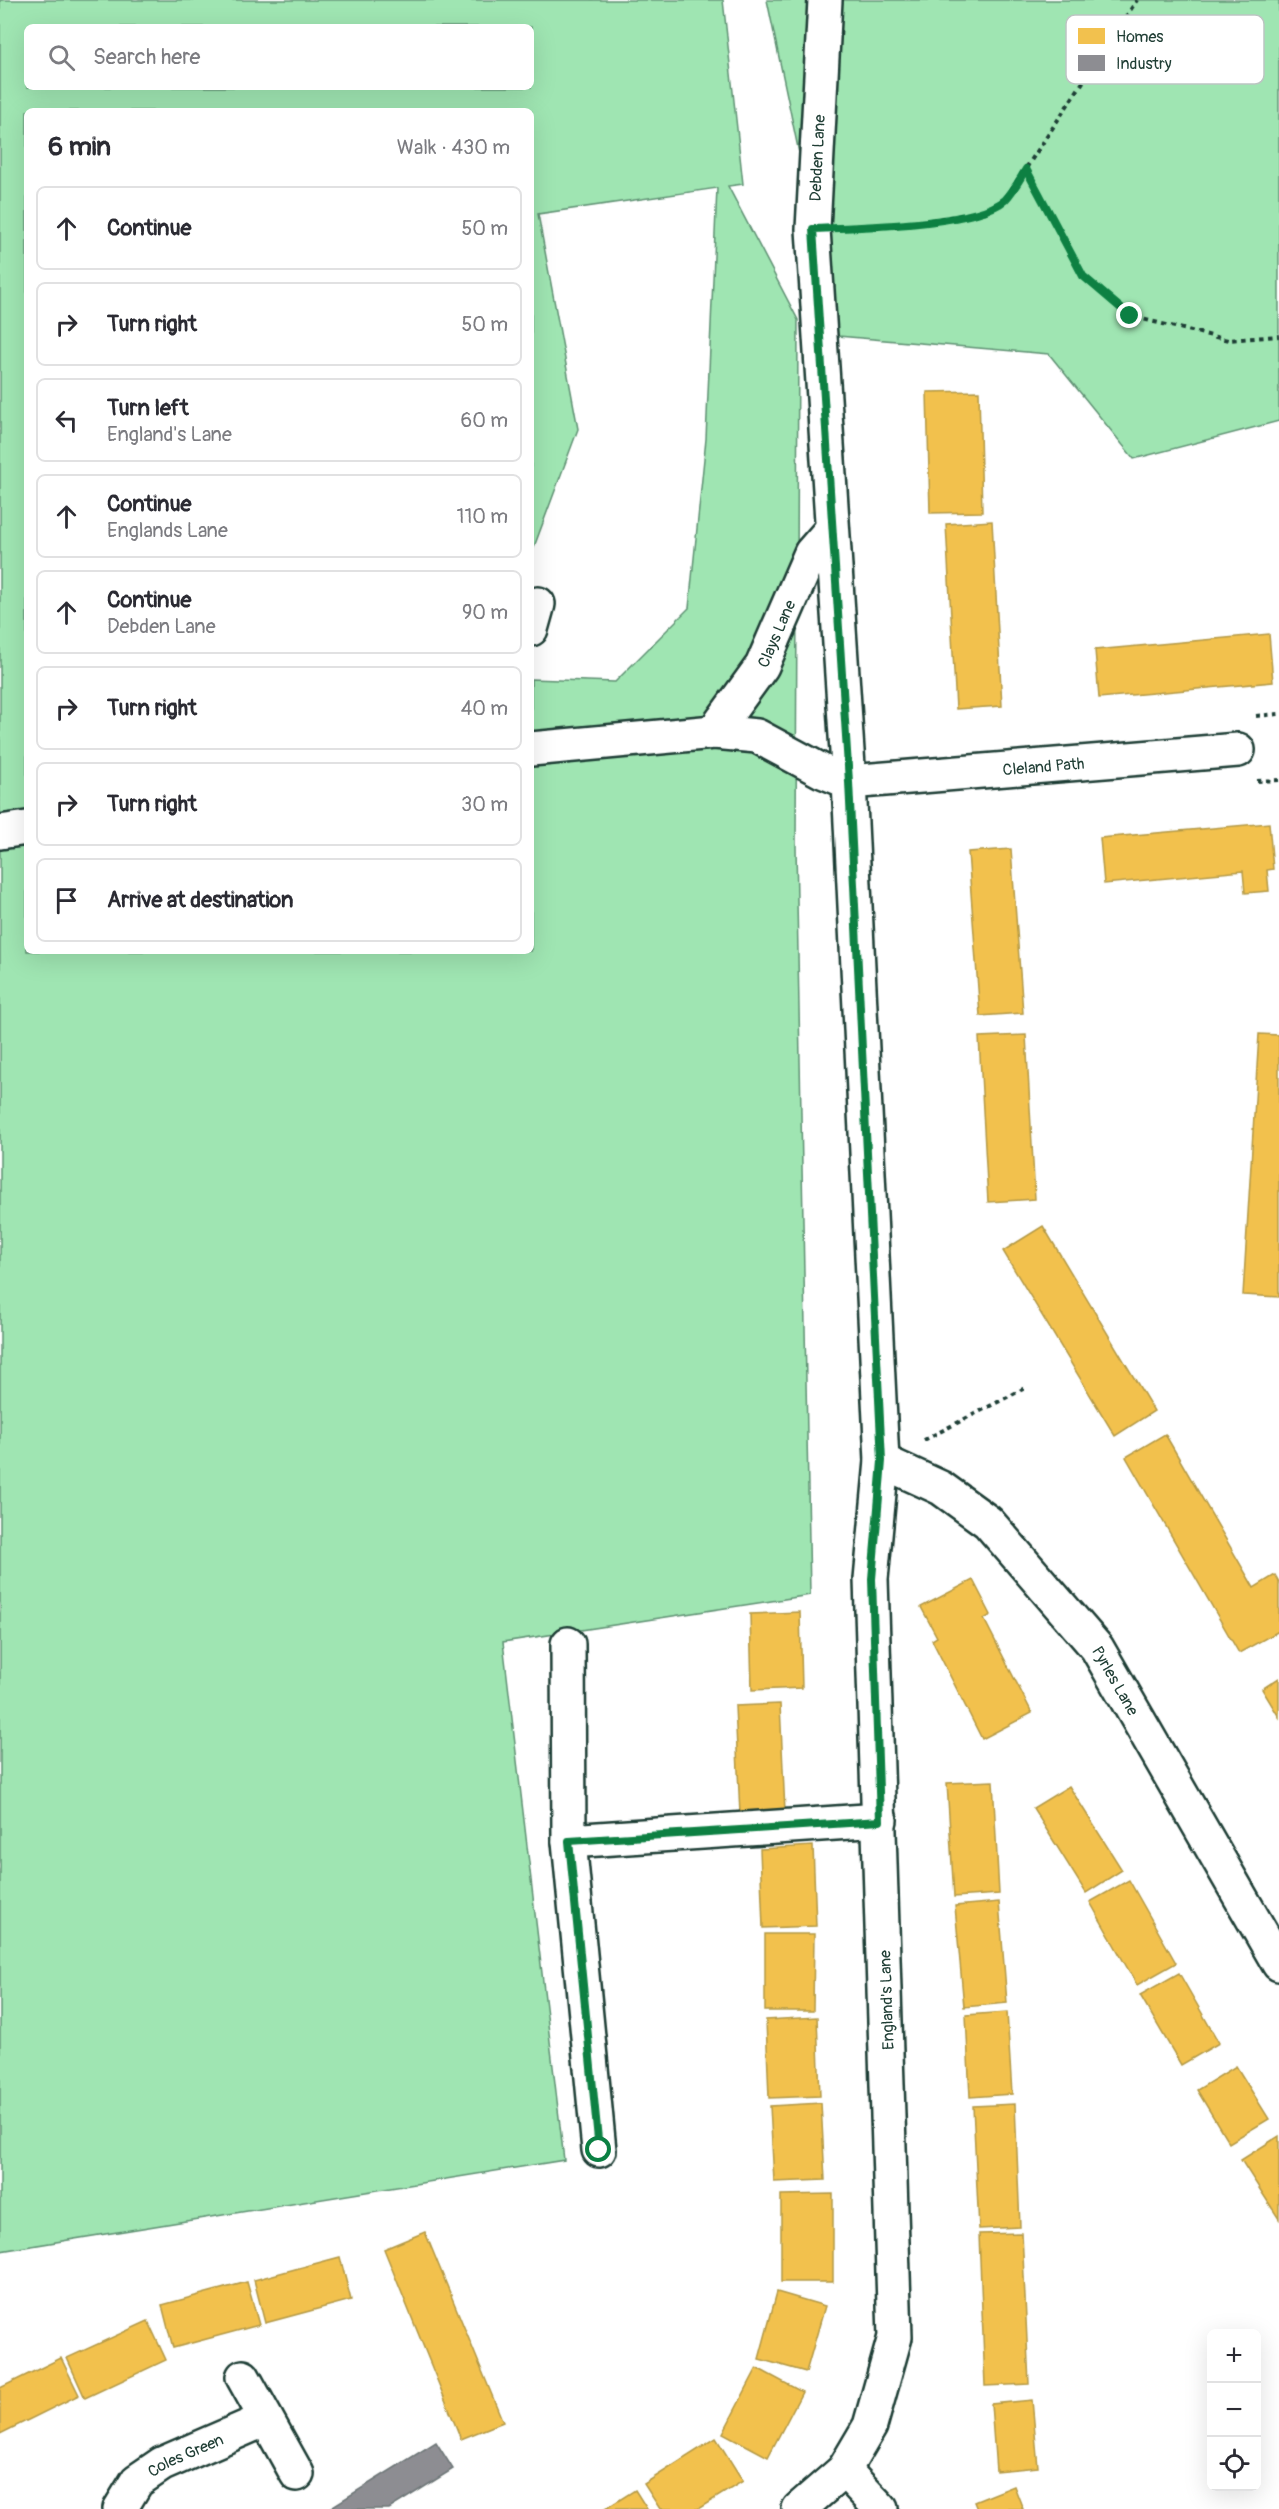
<!DOCTYPE html>
<html lang="en">
<head>
<meta charset="utf-8">
<style>
  :root { --surface:#fff; --page:#f2f2f3; --text:#2b2b33; --muted:#7c7c81; --line:#e1e1e2 }
  body { margin:0; font-family:Pangolin,sans-serif; background:var(--page); color:var(--text) }
  .controls { position:absolute; right:18px; bottom:18px; display:grid; overflow:hidden; border-radius:9px; box-shadow:0 6px 24px #0002 }
  .controls button { width:54px; height:54px; display:grid; place-items:center; padding:0; border:0; border-bottom:2px solid var(--line); background:var(--surface); color:var(--text); font:30px sans-serif }
  .stop { position:absolute; width:18px; height:18px; margin:-14px; border:4px solid #0b8043; border-radius:50%; background:#fff }
  .stop.end { background:#0b8043; border-color:#fff; box-shadow:0 2px 6px #0008 }
  .list { margin:0; padding:0; list-style:none }
  h2 { display:flex; justify-content:space-between; align-items:center; height:78px; margin:0; padding:0 24px; font-size:26px }
  h2 small { font-size:20px; font-weight:400; color:var(--muted) }
  .list li { display:grid; grid-template-columns:39px 1fr auto; gap:18px; align-items:center; box-sizing:border-box; height:84px; margin:0 12px 12px; padding:0 12px; border:2px solid var(--line); border-radius:9px }
  .list b { display:block; font-size:22px; white-space:nowrap }
  .list p { margin:0; font-size:20px; white-space:nowrap; color:var(--muted) }
  .list em { font-size:20px; font-style:normal; color:var(--muted) }
  .icon { flex:none; width:33px; height:33px; fill:none; stroke:currentColor; stroke-width:2; stroke-linecap:round; stroke-linejoin:round }
  .map { position:relative; flex:none; width:1279px; height:2509px; overflow:hidden }
  .search { position:absolute; background:var(--surface); box-shadow:0 6px 24px #0002; left:24px; top:24px; width:510px; height:66px; display:flex; align-items:center; gap:15px; box-sizing:border-box; padding:0 21px; border-radius:9px; color:var(--muted); font-size:22px }
  .panel { position:absolute; background:var(--surface); box-shadow:0 6px 24px #0002; left:24px; top:108px; width:510px; height:846px; border-radius:9px }
  .map>svg:first-child { display:block }
  .green { fill:#9fe5b2; stroke:#5f9173; stroke-width:1.5; fill-rule:evenodd }
  .homes { fill:#f2c14e; stroke:#b39946; stroke-width:1.5 }
  .industry { fill:#8d8d92; stroke:#6c7576; stroke-width:1.5 }
  .lines { fill:none; stroke-linecap:round; stroke-linejoin:round }
  .minor-casing { stroke:#1f3d34; stroke-width:38 }
  .path { stroke:#1f3d34; stroke-width:4; stroke-dasharray:4.5 4.5; stroke-linecap:butt }
  .minor { stroke:#fff; stroke-width:33 }
  .route { stroke:#0b8043; stroke-width:8 }
  .labels { text-anchor:middle; stroke-width:6; stroke-linejoin:round; paint-order:stroke }
  .street-label { font-size:16px; fill:#1f3d34; stroke:#fff }
  .key { fill:#fff; stroke:#bcc5c2; stroke-width:1.5 }
  .key-label { font-size:16px; fill:#1f3d34 }
</style>
</head>
<body>
<div class="map">
<svg width="1279" height="2509" viewBox="0 0 1279 2509">
  <rect width="100%" height="100%" fill="#fff"/>
  <filter id="ink" filterUnits="userSpaceOnUse"><feTurbulence type="fractalNoise" baseFrequency=".0167" numOctaves="2"/><feDisplacementMap in="SourceGraphic" scale="12" xChannelSelector="R" yChannelSelector="G"/><feConvolveMatrix kernelMatrix="1 2 1 2 8 2 1 2 1" color-interpolation-filters="sRGB"/></filter>
  <g filter="url(#ink)">
    <g class="green">
      <path d="M0,0H723L743,184L728,186L798,320L796,847L810,1595L503,1642L564,2160L0,2251ZM27,27H531V87H27ZM27,111H531V555L578,429L538,214L717,188L706,439L689,608L615,682L531,679V951H27Z"/>
      <path d="M767,0H1279V421L1134,459L1049,354L838,336L813,229V220Z"/>
    </g>
    <g class="homes">
      <path d="M979,391L982,512L930,513L927,392Z"/>
      <path d="M992,521L1002,706L956,709L946,524Z"/>
      <path d="M1269,634L1273,682L1099,698L1095,650Z"/>
      <path d="M1269,823L1273,869L1267,870L1269,891L1245,893L1243,871L1104,884L1100,838Z"/>
      <path d="M1011,849L1023,1013L980,1016L968,852Z"/>
      <path d="M1259,1034L1279,1035V1297L1243,1295Z"/>
      <path d="M1026,1035L1035,1199L988,1202L979,1037Z"/>
      <path d="M1043,1226L1154,1411L1115,1436L1003,1251Z"/>
      <path d="M1165,1434L1254,1588L1275,1575L1279,1582V1631L1239,1653L1126,1457Z"/>
      <path d="M973,1580L991,1615L984,1619L1032,1713L982,1739L932,1640L937,1637L921,1607Z"/>
      <path d="M800,1612L802,1688L752,1690L750,1614Z"/>
      <path d="M1279,1678V1717L1262,1689Z"/>
      <path d="M780,1704L785,1812L740,1814L735,1706Z"/>
      <path d="M993,1781L999,1894L954,1897L947,1783Z"/>
      <path d="M1069,1786L1122,1870L1086,1893L1033,1808Z"/>
      <path d="M813,1846L816,1926L763,1928L760,1849Z"/>
      <path d="M1129,1880L1176,1963L1137,1985L1090,1902Z"/>
      <path d="M999,1902L1007,2003L964,2007L955,1906Z"/>
      <path d="M765,1934H814L813,2011H765Z"/>
      <path d="M1179,1973L1219,2043L1181,2065L1140,1995Z"/>
      <path d="M1007,2012L1012,2094L970,2097L966,2015Z"/>
      <path d="M817,2017L820,2096L769,2098L766,2020Z"/>
      <path d="M1236,2066L1269,2119L1229,2143L1197,2090Z"/>
      <path d="M821,2103L825,2180L774,2182L770,2106Z"/>
      <path d="M1015,2104L1020,2227L979,2229L973,2106Z"/>
      <path d="M1279,2136V2219L1241,2160Z"/>
      <path d="M833,2194V2282H781V2195Z"/>
      <path d="M425,2232L503,2422L461,2439L384,2249Z"/>
      <path d="M1022,2233L1029,2384L985,2386L979,2234Z"/>
      <path d="M340,2257L351,2300L265,2323L254,2280Z"/>
      <path d="M247,2282L259,2325L173,2348L162,2305Z"/>
      <path d="M777,2292L825,2306L806,2372L759,2359Z"/>
      <path d="M148,2321L166,2360L85,2398L67,2358Z"/>
      <path d="M61,2358L79,2395L0,2434V2388Z"/>
      <path d="M757,2368L802,2392L768,2457L723,2433Z"/>
      <path d="M1032,2400L1038,2467L996,2471L991,2404Z"/>
      <path d="M716,2438L743,2481L698,2509H660L644,2484Z"/>
      <path d="M1014,2486L1023,2509H977L974,2502Z"/>
      <path d="M635,2490L647,2509H605Z"/>
    </g>
    <path class="industry" d="M436,2442L453,2469L389,2509H328Z"/>
    <g class="lines">
      <g class="minor-casing">
        <g id="minor">
          <path d="M531,629L538,604"/>
          <path id="s1" d="M714,732L762,666L811,553L831,530"/>
          <path id="s2" d="M531,749L714,732L757,736L822,771L849,782L1238,750"/>
          <path d="M0,832L27,828"/>
          <path id="s3" d="M882,1461L941,1488L988,1522L1097,1648L1279,1964"/>
          <path d="M568,1644L569,1841L599,2150"/>
          <path d="M569,1841L880,1820"/>
          <path d="M243,2377L297,2474"/>
          <path d="M844,2470L881,2509"/>
          <path id="s4" d="M120,2509L137,2481L162,2464L266,2419"/>
          <path id="s5" d="M799,2509L844,2470L870,2426L895,2337L871,1579L882,1461L849,782L813,229L825,0"/>
        </g>
      </g>
      <g class="path">
        <path d="M1026,169L1083,276L1130,316L1228,340L1279,336"/>
        <path d="M850,227L895,226L984,212L1005,200L1137,0"/>
        <path d="M1256,716L1279,714"/>
        <path d="M1257,781L1279,780"/>
        <path d="M924,1440L1025,1388"/>
      </g>
      <use href="#minor" class="minor"/>
    </g>
  </g>
  <g class="lines" filter="url(#ink)">
    <path class="route" d="M599,2150L569,1841L880,1821L872,1579L882,1461L849,782L813,229C855,227 975,226 1005,200C1013,192 1020,179 1026,169L1083,276L1130,316"/>
  </g>
  <g class="labels">
    <g class="street-label">
      <text dy="6" stroke="none"><textPath href="#s5" startOffset="2385">Debden Lane</textPath></text>
      <text dy="6" stroke="none"><textPath href="#s1" startOffset="117">Clays Lane</textPath></text>
      <text dy="6" stroke="none"><textPath href="#s2" startOffset="525">Cleland Path</textPath></text>
      <text dy="6" stroke="none"><textPath href="#s3" startOffset="327">Pyrles Lane</textPath></text>
      <text transform="translate(886 2000) rotate(-92)" y="6">England's Lane</text>
      <text dy="6" stroke="none"><textPath href="#s4" startOffset="88">Coles Green</textPath></text>
    </g>
  </g>
  <rect x="1066" y="15" width="198" height="69" rx="9" class="key"/>
  <rect x="1078" y="28" width="27" height="16" fill="#f2c14e"/>
  <rect x="1078" y="55" width="27" height="16" fill="#8d8d92"/>
  <g class="key-label">
    <text x="1116" y="42">Homes</text>
    <text x="1116" y="69">Industry</text>
  </g>
</svg>
<div class="controls">
<button>+</button>
<button>−</button>
<button><svg class="icon" aria-label="locate" viewBox="0 0 24 24"><circle cx="12" cy="12" r="6"/><path d="M12 2v4M12 18v4M2 12h4M18 12h4"/></svg></button>
</div>
<div class="stop" style="left:599px;top:2150px"></div>
<div class="stop end" style="left:1130px;top:316px"></div>
<div class="search"><svg class="icon" aria-label="search" viewBox="0 0 24 24"><circle cx="10" cy="10" r="6"/><path d="M15 15l6 6"/></svg>Search here</div>
<section class="panel">
<h2>6 min<small>Walk · 430 m</small></h2>
<ul class="list">
<li><svg class="icon" aria-label="ahead" viewBox="0 0 24 24"><path d="M12 20V5M6 11l6-6 6 6"/></svg><div><b>Continue</b></div><em>50 m</em></li>
<li><svg class="icon" aria-label="right" viewBox="0 0 24 24"><path d="M7 20v-9h11M14 6l5 5-5 5"/></svg><div><b>Turn right</b></div><em>50 m</em></li>
<li><svg class="icon" aria-label="left" viewBox="0 0 24 24"><path d="M17 20v-9H6M10 6l-5 5 5 5"/></svg><div><b>Turn left</b><p>England's Lane</p></div><em>60 m</em></li>
<li><svg class="icon" aria-label="ahead" viewBox="0 0 24 24"><path d="M12 20V5M6 11l6-6 6 6"/></svg><div><b>Continue</b><p>Englands Lane</p></div><em>110 m</em></li>
<li><svg class="icon" aria-label="ahead" viewBox="0 0 24 24"><path d="M12 20V5M6 11l6-6 6 6"/></svg><div><b>Continue</b><p>Debden Lane</p></div><em>90 m</em></li>
<li><svg class="icon" aria-label="right" viewBox="0 0 24 24"><path d="M7 20v-9h11M14 6l5 5-5 5"/></svg><div><b>Turn right</b></div><em>40 m</em></li>
<li><svg class="icon" aria-label="right" viewBox="0 0 24 24"><path d="M7 20v-9h11M14 6l5 5-5 5"/></svg><div><b>Turn right</b></div><em>30 m</em></li>
<li><svg class="icon" aria-label="arrive" viewBox="0 0 24 24"><path d="M6 21V4h12l-3 4 3 4H6"/></svg><div><b>Arrive at destination</b></div></li>
</ul>
</section>
</div>
</body>
</html>
